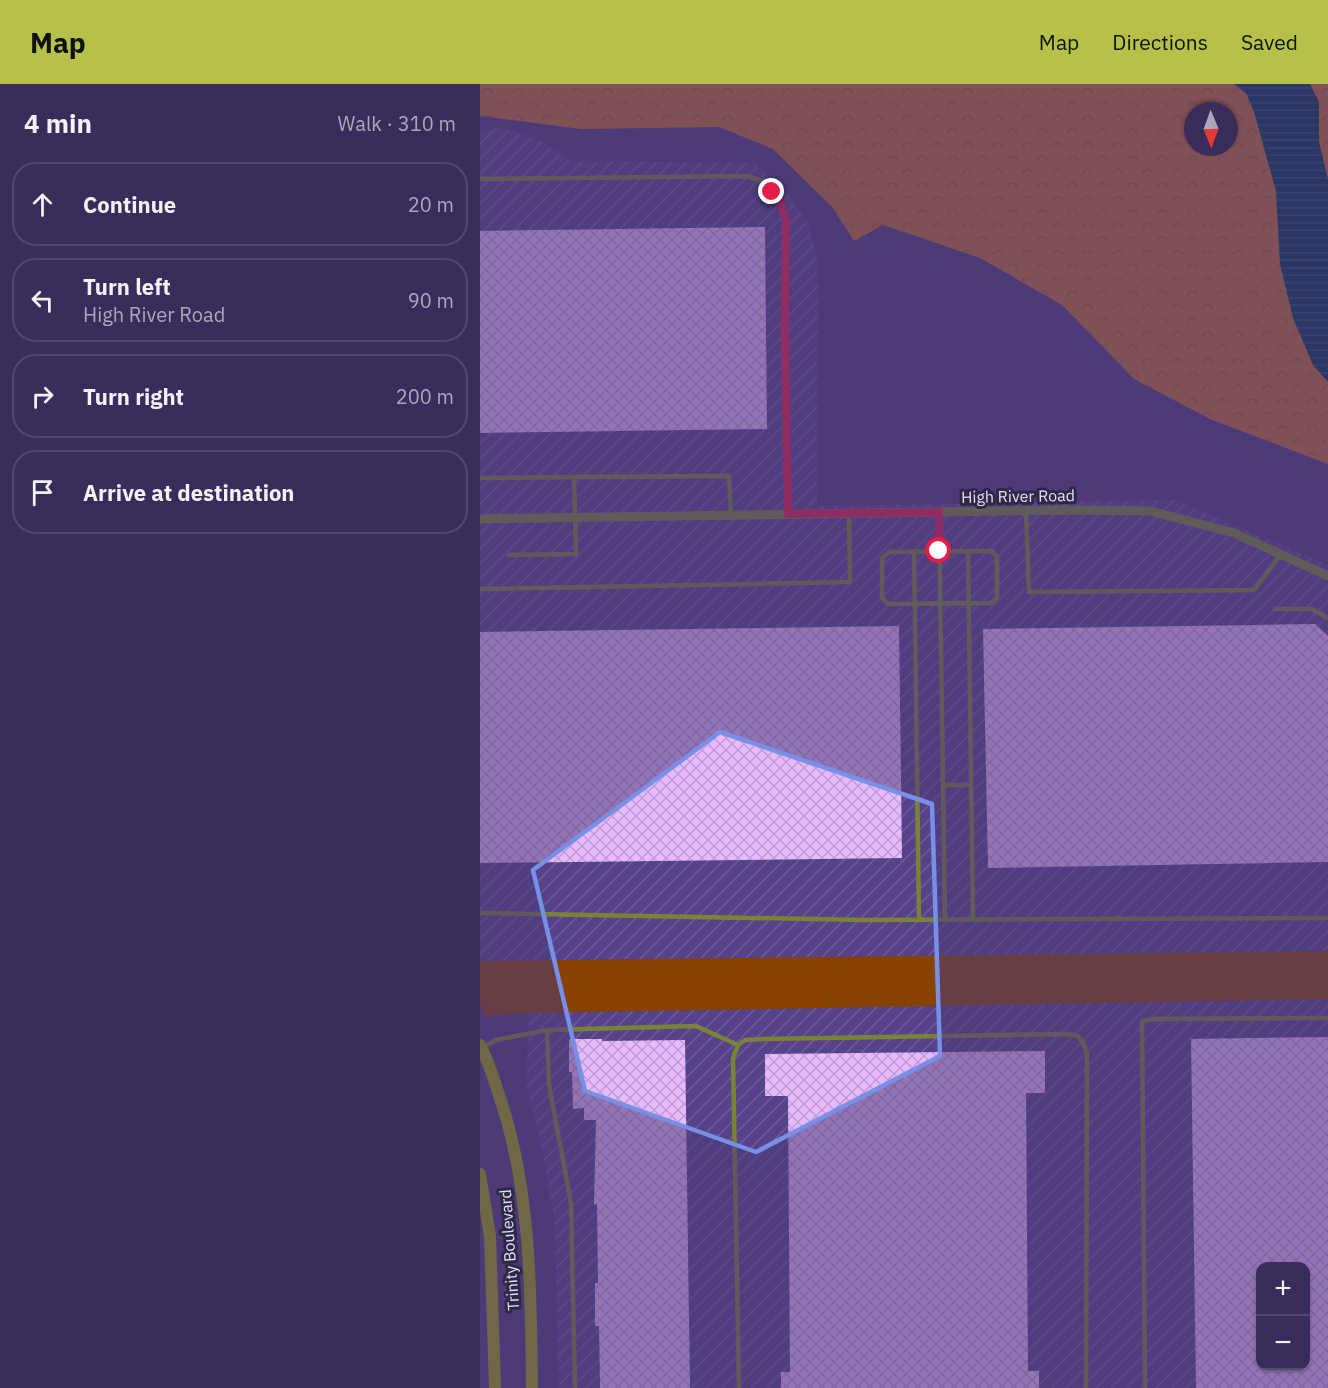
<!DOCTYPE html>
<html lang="en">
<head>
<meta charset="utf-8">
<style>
  :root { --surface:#392c5b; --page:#443864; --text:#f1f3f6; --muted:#aba7bb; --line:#534871; --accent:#b6c149 }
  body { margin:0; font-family:"IBM Plex Sans",sans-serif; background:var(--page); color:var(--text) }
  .controls { position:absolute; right:18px; bottom:18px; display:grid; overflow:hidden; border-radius:12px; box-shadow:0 2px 4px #0004 }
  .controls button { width:54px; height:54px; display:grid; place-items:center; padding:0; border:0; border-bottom:2px solid var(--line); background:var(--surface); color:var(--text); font:30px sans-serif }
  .compass { position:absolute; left:704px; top:18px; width:54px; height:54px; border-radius:50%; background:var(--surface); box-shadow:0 2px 4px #0004; rotate:179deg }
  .stop { position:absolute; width:18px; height:18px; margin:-14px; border:4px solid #e11d48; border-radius:50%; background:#fff }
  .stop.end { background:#e11d48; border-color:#fff; box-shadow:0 2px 6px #0008 }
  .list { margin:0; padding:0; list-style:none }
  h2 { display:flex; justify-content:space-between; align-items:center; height:78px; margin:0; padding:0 24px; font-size:26px }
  h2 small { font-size:20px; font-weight:400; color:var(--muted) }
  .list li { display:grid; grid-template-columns:39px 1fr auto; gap:18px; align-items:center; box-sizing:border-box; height:84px; margin:0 12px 12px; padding:0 12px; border:2px solid var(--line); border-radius:24px }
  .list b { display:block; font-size:22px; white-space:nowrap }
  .list p { margin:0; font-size:20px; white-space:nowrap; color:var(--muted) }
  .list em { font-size:20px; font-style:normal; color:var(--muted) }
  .icon { flex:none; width:33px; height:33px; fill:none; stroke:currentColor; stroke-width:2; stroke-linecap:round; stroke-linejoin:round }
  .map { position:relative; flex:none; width:848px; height:1304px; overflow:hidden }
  header { display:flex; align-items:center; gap:36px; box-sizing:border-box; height:84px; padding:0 30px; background:var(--accent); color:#111 }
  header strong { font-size:28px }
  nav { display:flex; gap:33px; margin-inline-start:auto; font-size:21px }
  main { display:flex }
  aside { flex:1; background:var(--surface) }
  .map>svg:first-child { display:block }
  .industrial { fill:url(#industrial-furrows); fill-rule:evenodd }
  .green { fill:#874200 }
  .forest { fill:url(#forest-crowns); fill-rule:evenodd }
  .water { fill:url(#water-rules) }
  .building { fill:url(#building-cross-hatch); fill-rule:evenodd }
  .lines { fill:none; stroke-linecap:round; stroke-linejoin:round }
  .lane { stroke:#7a8236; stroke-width:4.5 }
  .street { stroke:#7a8236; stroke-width:9 }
  .secondary { stroke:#97a106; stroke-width:12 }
  .route { stroke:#e11d48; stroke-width:8 }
  .marked { fill:none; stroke:#778fe8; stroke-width:4.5; stroke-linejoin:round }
  .labels { text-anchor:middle; stroke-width:6; stroke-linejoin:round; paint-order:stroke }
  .street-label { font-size:16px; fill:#e4defc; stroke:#2f2845 }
</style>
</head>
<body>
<header>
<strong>Map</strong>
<nav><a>Map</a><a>Directions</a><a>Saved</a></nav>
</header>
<main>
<aside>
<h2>4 min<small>Walk · 310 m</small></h2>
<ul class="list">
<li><svg class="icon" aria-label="ahead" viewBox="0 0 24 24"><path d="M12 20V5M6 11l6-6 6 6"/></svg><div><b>Continue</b></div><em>20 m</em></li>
<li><svg class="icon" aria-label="left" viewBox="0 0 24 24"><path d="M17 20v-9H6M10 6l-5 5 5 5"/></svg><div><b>Turn left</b><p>High River Road</p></div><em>90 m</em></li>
<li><svg class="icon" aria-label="right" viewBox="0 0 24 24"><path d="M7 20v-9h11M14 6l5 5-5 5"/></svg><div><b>Turn right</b></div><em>200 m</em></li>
<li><svg class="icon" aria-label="arrive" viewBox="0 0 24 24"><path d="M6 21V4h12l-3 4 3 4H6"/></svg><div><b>Arrive at destination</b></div></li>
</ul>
</aside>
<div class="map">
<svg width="848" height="1304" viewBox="0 0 848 1304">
  <defs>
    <pattern id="industrial-furrows" width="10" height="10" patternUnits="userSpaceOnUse" patternTransform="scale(1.5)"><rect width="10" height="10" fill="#564289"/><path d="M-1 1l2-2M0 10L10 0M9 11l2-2" fill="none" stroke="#6e5d9b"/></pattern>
    <pattern id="forest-crowns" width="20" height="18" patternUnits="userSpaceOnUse" patternTransform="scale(1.5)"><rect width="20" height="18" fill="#bd6a2a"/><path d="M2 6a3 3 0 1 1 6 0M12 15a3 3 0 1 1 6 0" fill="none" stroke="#935c36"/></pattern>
    <pattern id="water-rules" width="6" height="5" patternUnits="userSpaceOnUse" patternTransform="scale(1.5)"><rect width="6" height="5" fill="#003249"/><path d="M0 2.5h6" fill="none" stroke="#254f64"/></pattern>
    <pattern id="building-cross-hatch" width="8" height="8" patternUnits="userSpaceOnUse" patternTransform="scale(1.5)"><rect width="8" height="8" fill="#e8bbfe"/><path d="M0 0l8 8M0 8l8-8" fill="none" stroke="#bf9dd2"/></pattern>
  </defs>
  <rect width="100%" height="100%" fill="#4c3a79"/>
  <g class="industrial">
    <path d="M20,43L61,57L91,77L273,79L306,106L328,140L338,176L337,422L695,416L848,481V867L0,877V49Z"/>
    <path d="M848,915V1304H79L75,1141L62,1064L46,1001L49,929ZM780,1182H826V1282H780Z"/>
  </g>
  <path class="green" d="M848,867V915L49,929L5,932L0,920V877Z"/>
  <path class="forest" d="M0,0H848V380L730,335L654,295L582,221L500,174L403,141L374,157L352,123L293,65L239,43L101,45L0,32ZM713,27H749V63H713Z"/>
  <path class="water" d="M754,0H830L839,18V58L848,95V298L833,281L813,234L800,180L796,107L774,28L766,9Z"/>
  <g class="building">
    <path d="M285,143L287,345L0,349V147Z"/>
    <path d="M835,540L848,552V778L508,784L503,545Z"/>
    <path d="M419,542L422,774L0,779V548Z"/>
    <path d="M848,953V1304H716L711,955ZM780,1182H826V1282H780Z"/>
    <path d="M89,955H122V957L205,956L210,1304H120L119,1242H115V1199H118L117,1120L114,1121L116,1036H104V1024L93,1025L92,988H89Z"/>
    <path d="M565,967V1009H546L548,1287H559V1304H301V1288H310L308,1012H285V970Z"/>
  </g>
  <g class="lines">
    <g class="lane">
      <path d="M0,95L267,92L282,97L292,108L299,116L306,136L305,245L308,430"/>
      <path d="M0,394L94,393"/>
      <path d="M546,427L549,508L774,506L801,470"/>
      <path d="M459,428L465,835"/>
      <path d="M434,467L439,835"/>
      <path d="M488,467L493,835"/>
      <path d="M512,467L517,473V514L511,519L408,520L402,514V474L409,468Z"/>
      <path d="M29,471L96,470L94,393L249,392L251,431"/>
      <path d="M0,505L370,498L369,430"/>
      <path d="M795,525H832L848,534"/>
      <path d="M463,701H491"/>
      <path d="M0,829L386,836L848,834"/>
      <path d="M2,964L16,956L67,946"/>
      <path d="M95,1304L91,1119L69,1001L67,946L216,942L258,961"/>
      <path d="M259,1304L253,974L258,961L265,956L285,955L588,950L598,952L604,961L607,971L606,1304"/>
      <path d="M665,1304L662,937L674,935L848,934"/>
    </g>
    <path class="street" d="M0,435L587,426L670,427L754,449L848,492"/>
    <g class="secondary">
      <path d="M0,961C8,976 13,992 18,1008C51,1102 51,1205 52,1304"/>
      <path d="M0,1090L10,1152L15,1304"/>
    </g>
  </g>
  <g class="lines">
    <path class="route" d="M292,108L299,116L306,136L305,245L308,430L459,428V467"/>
  </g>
  <path d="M0 0H848V1304H0ZM240,648L452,720L460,972L276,1068L105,1007L53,786Z" fill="#4c3a79" fill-opacity=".55" fill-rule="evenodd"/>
  <path class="marked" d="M240,648L452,720L460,972L276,1068L105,1007L53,786Z"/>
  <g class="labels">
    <g class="street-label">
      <text transform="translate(538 412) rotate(-1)" y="6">High River Road</text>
      <text transform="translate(29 1166) rotate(-94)" y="6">Trinity Boulevard</text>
    </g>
  </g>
</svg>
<div class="controls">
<button>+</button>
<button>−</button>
</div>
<svg class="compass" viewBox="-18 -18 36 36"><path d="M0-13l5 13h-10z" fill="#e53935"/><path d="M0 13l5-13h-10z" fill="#aba7bb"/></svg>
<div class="stop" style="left:459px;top:467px"></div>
<div class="stop end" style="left:292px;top:108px"></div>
</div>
</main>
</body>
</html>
